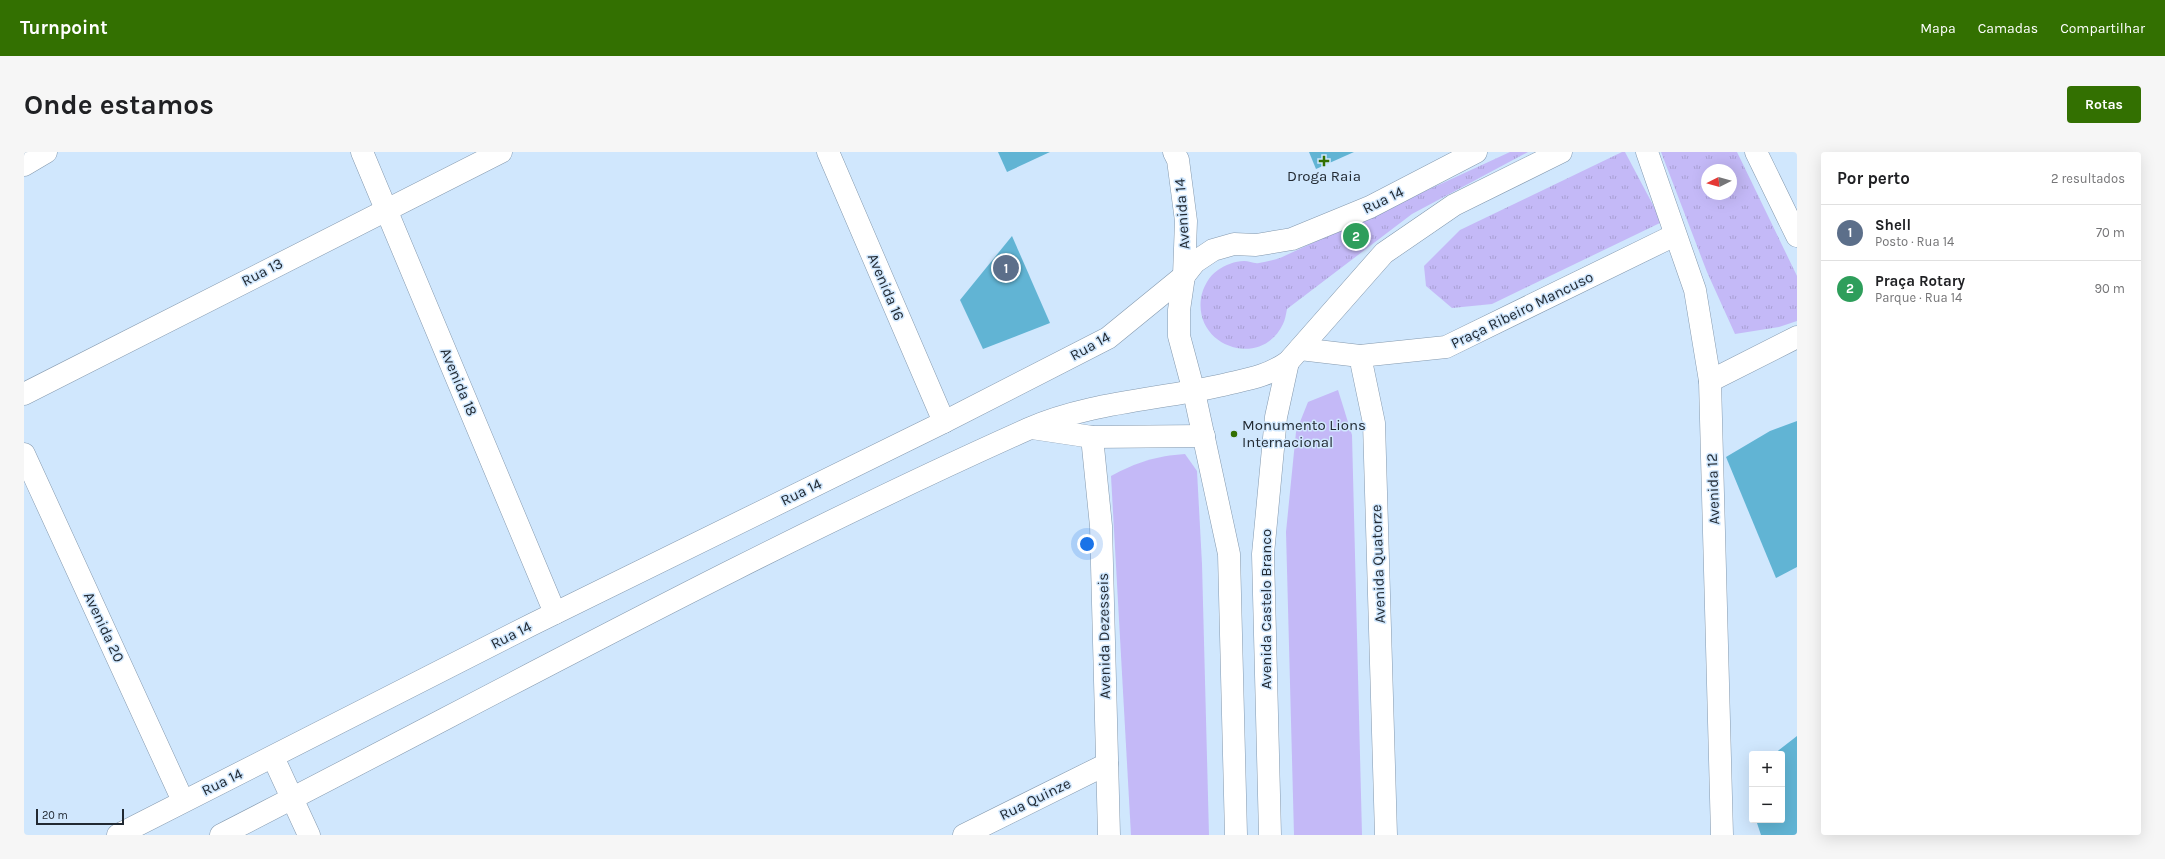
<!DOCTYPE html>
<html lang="pt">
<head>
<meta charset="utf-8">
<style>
  :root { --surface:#fff; --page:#f6f6f6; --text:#202124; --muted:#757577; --line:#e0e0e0; --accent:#337001 }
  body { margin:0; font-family:Karla,sans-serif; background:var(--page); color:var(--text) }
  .controls { position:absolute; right:12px; bottom:12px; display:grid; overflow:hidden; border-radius:4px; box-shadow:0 4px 16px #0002 }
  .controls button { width:36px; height:36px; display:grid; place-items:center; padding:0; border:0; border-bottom:1px solid var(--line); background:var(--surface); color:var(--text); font:20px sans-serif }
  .compass { position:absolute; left:1677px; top:12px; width:36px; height:36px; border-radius:50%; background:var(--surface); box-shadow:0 4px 16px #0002; rotate:264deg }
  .scale { position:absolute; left:12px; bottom:10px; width:88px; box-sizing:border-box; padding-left:4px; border:2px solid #212932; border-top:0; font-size:11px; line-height:14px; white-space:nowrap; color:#212932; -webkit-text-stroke:3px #d0e7fd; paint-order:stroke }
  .you { position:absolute; left:1063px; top:392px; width:14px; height:14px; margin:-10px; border:3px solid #fff; border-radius:50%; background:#1a73e8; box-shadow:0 0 0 6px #1a73e833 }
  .badge { display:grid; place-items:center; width:26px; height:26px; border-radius:50%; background:var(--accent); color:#fff; font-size:13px; font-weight:700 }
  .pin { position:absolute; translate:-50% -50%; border:2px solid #fff; box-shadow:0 1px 4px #0006 }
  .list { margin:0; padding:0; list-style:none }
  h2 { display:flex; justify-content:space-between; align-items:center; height:52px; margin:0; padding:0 16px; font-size:17px }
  h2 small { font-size:13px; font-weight:400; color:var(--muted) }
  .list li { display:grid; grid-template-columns:26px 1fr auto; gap:12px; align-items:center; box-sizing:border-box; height:56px; padding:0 16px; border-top:1px solid var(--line) }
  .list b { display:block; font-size:15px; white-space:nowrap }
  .list p { margin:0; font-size:13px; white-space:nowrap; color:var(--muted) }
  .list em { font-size:13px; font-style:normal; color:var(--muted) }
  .map { position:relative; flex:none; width:1773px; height:683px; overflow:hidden; border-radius:4px }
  header { display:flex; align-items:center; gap:24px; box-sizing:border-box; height:56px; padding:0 20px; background:var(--accent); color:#fff }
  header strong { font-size:19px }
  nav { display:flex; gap:22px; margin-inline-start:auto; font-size:14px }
  .intro { display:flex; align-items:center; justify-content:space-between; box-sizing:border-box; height:96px; padding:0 24px }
  h1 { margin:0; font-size:28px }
  .button { padding:10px 18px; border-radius:4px; background:var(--accent); color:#fff; font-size:14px; font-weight:700 }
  main { display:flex; gap:24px; padding:0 24px }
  aside { flex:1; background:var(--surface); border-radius:4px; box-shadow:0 4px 16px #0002 }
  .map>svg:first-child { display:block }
  .grass { fill:#c4b9f7 }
  .park { fill:url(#park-tufts); fill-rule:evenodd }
  .building { fill:#61b4d4 }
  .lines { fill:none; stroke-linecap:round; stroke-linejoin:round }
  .minor-casing { stroke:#8499ae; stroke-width:23 }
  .major-casing { stroke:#8499ae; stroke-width:23 }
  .minor { stroke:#fff; stroke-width:22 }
  .major { stroke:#fff; stroke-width:22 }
  .poi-dot { fill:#337001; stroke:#d0e7fd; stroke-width:1.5 }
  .labels { text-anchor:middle; stroke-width:3; stroke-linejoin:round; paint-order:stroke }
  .poi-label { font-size:15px; fill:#212932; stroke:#d0e7fd }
  .street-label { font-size:15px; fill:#212932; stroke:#d0e7fd }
</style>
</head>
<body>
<header>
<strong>Turnpoint</strong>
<nav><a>Mapa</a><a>Camadas</a><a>Compartilhar</a></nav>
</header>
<div class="intro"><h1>Onde estamos</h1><a class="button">Rotas</a></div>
<main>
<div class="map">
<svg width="1773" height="683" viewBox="0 0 1773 683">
  <defs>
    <pattern id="park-tufts" width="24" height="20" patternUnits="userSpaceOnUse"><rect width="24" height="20" fill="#c4b9f7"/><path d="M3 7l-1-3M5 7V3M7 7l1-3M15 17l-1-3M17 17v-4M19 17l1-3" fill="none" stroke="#a89fd4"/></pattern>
  </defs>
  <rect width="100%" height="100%" fill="#d0e7fd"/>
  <g class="grass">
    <path d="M1314,238L1328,283L1338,683H1270L1262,380L1272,280L1284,250Z"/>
    <path d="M1161,302L1173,319L1178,412L1185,683H1107L1087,324C1113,310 1132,304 1161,302Z"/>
  </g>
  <g class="park">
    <path d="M1486,0H1504L1388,62L1263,157C1262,162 1261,168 1259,172C1238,217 1170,196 1177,146C1179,135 1185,124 1194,118C1201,113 1211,109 1220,109C1225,109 1230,112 1235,111C1242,110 1249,108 1256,106Z"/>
    <path d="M1598,0H1601L1638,70L1468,152L1428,156L1402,134L1400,114L1436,78Z"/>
    <path d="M1637,0H1713L1773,124V169L1755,175L1711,182L1683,120ZM1683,18H1707V42H1683Z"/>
  </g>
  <g class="building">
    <path d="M974,0H1026L983,20Z"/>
    <path d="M1285,0H1330L1292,17Z"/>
    <path d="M988,84L1026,171L959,197L936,148Z"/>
    <path d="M1773,269V415L1752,426L1702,305L1746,279Z"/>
    <path d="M1773,584V683H1737L1732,668H1758V602H1750Z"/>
  </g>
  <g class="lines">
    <g class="minor-casing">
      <g id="minor">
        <path d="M338,0L531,461"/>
        <path d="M804,0L920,270"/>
        <path d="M1150,0L1154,8L1162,69L1160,124"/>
        <path d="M1623,0L1671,138L1686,229L1698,683"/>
        <path d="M1732,0L1773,84"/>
        <path d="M0,13L22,0"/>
        <path d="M1276,197L1336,204L1350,271L1362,683"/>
        <path d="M1336,204L1422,195L1651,83"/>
        <path d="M1686,229L1773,185"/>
        <path d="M0,242L477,0"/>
        <path d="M1068,285L1077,374L1085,683"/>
        <path d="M0,302L159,649"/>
        <path d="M249,605L285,683"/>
        <path d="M940,683L1083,612"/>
      </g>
    </g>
    <g class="major-casing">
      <g id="major">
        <path d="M1160,124L1155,158V184L1170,240L1205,402L1212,683"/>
        <path d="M1008,276L1068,285L1180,284"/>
        <path d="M94,683L509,472L920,270L1084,186L1160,124L1171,110L1189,98L1210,92L1232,93L1268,87L1346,55L1452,0"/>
        <path d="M197,683C465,546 729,400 1004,277C1066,250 1133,248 1199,233C1224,227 1242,225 1264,210L1360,101L1430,53L1537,0"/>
        <path d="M1246,683L1239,402L1252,265L1264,210"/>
      </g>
    </g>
    <use href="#minor" class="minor"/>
    <use href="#major" class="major"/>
  </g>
  <g class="poi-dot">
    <path d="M1298 3h4v4h4v4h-4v4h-4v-4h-4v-4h4z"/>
    <circle cx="1210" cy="282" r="4"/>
  </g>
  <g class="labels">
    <g class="poi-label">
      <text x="1300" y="29">Droga Raia</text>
      <text x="1218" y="278" text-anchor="start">Monumento Lions<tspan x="1218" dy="17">Internacional</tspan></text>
    </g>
    <g class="street-label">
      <text transform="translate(1359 48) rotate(-26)" y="5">Rua 14</text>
      <text transform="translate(1158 62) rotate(-94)" y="5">Avenida 14</text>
      <text transform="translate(238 120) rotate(-27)" y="5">Rua 13</text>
      <text transform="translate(862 135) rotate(67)" y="5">Avenida 16</text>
      <text transform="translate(1498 158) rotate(-26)" y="5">Praça Ribeiro Mancuso</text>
      <text transform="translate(1066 194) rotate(-29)" y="5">Rua 14</text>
      <text transform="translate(435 230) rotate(67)" y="5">Avenida 18</text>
      <text transform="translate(1689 337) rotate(-92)" y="5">Avenida 12</text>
      <text transform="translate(777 340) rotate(-26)" y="5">Rua 14</text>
      <text transform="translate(1354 412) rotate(-92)" y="5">Avenida Quatorze</text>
      <text transform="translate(1242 457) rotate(-90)" y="5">Avenida Castelo Branco</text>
      <text transform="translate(80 475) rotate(65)" y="5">Avenida 20</text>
      <text transform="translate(487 483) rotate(-27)" y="5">Rua 14</text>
      <text transform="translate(1080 484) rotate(-91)" y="5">Avenida Dezesseis</text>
      <text transform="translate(198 630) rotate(-26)" y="5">Rua 14</text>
      <text transform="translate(1011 647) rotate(-26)" y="5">Rua Quinze</text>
    </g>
  </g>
</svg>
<div class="controls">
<button>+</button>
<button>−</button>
</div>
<svg class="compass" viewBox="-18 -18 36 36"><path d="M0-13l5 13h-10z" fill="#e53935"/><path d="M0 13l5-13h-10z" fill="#757577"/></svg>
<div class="scale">20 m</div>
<div class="you"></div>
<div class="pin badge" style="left:982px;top:116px;background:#5c6f8a">1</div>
<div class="pin badge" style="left:1332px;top:84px;background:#2e9e5b">2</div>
</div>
<aside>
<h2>Por perto<small>2 resultados</small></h2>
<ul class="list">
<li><span class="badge" style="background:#5c6f8a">1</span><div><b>Shell</b><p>Posto · Rua 14</p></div><em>70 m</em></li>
<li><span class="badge" style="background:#2e9e5b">2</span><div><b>Praça Rotary</b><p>Parque · Rua 14</p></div><em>90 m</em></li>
</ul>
</aside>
</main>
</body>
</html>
